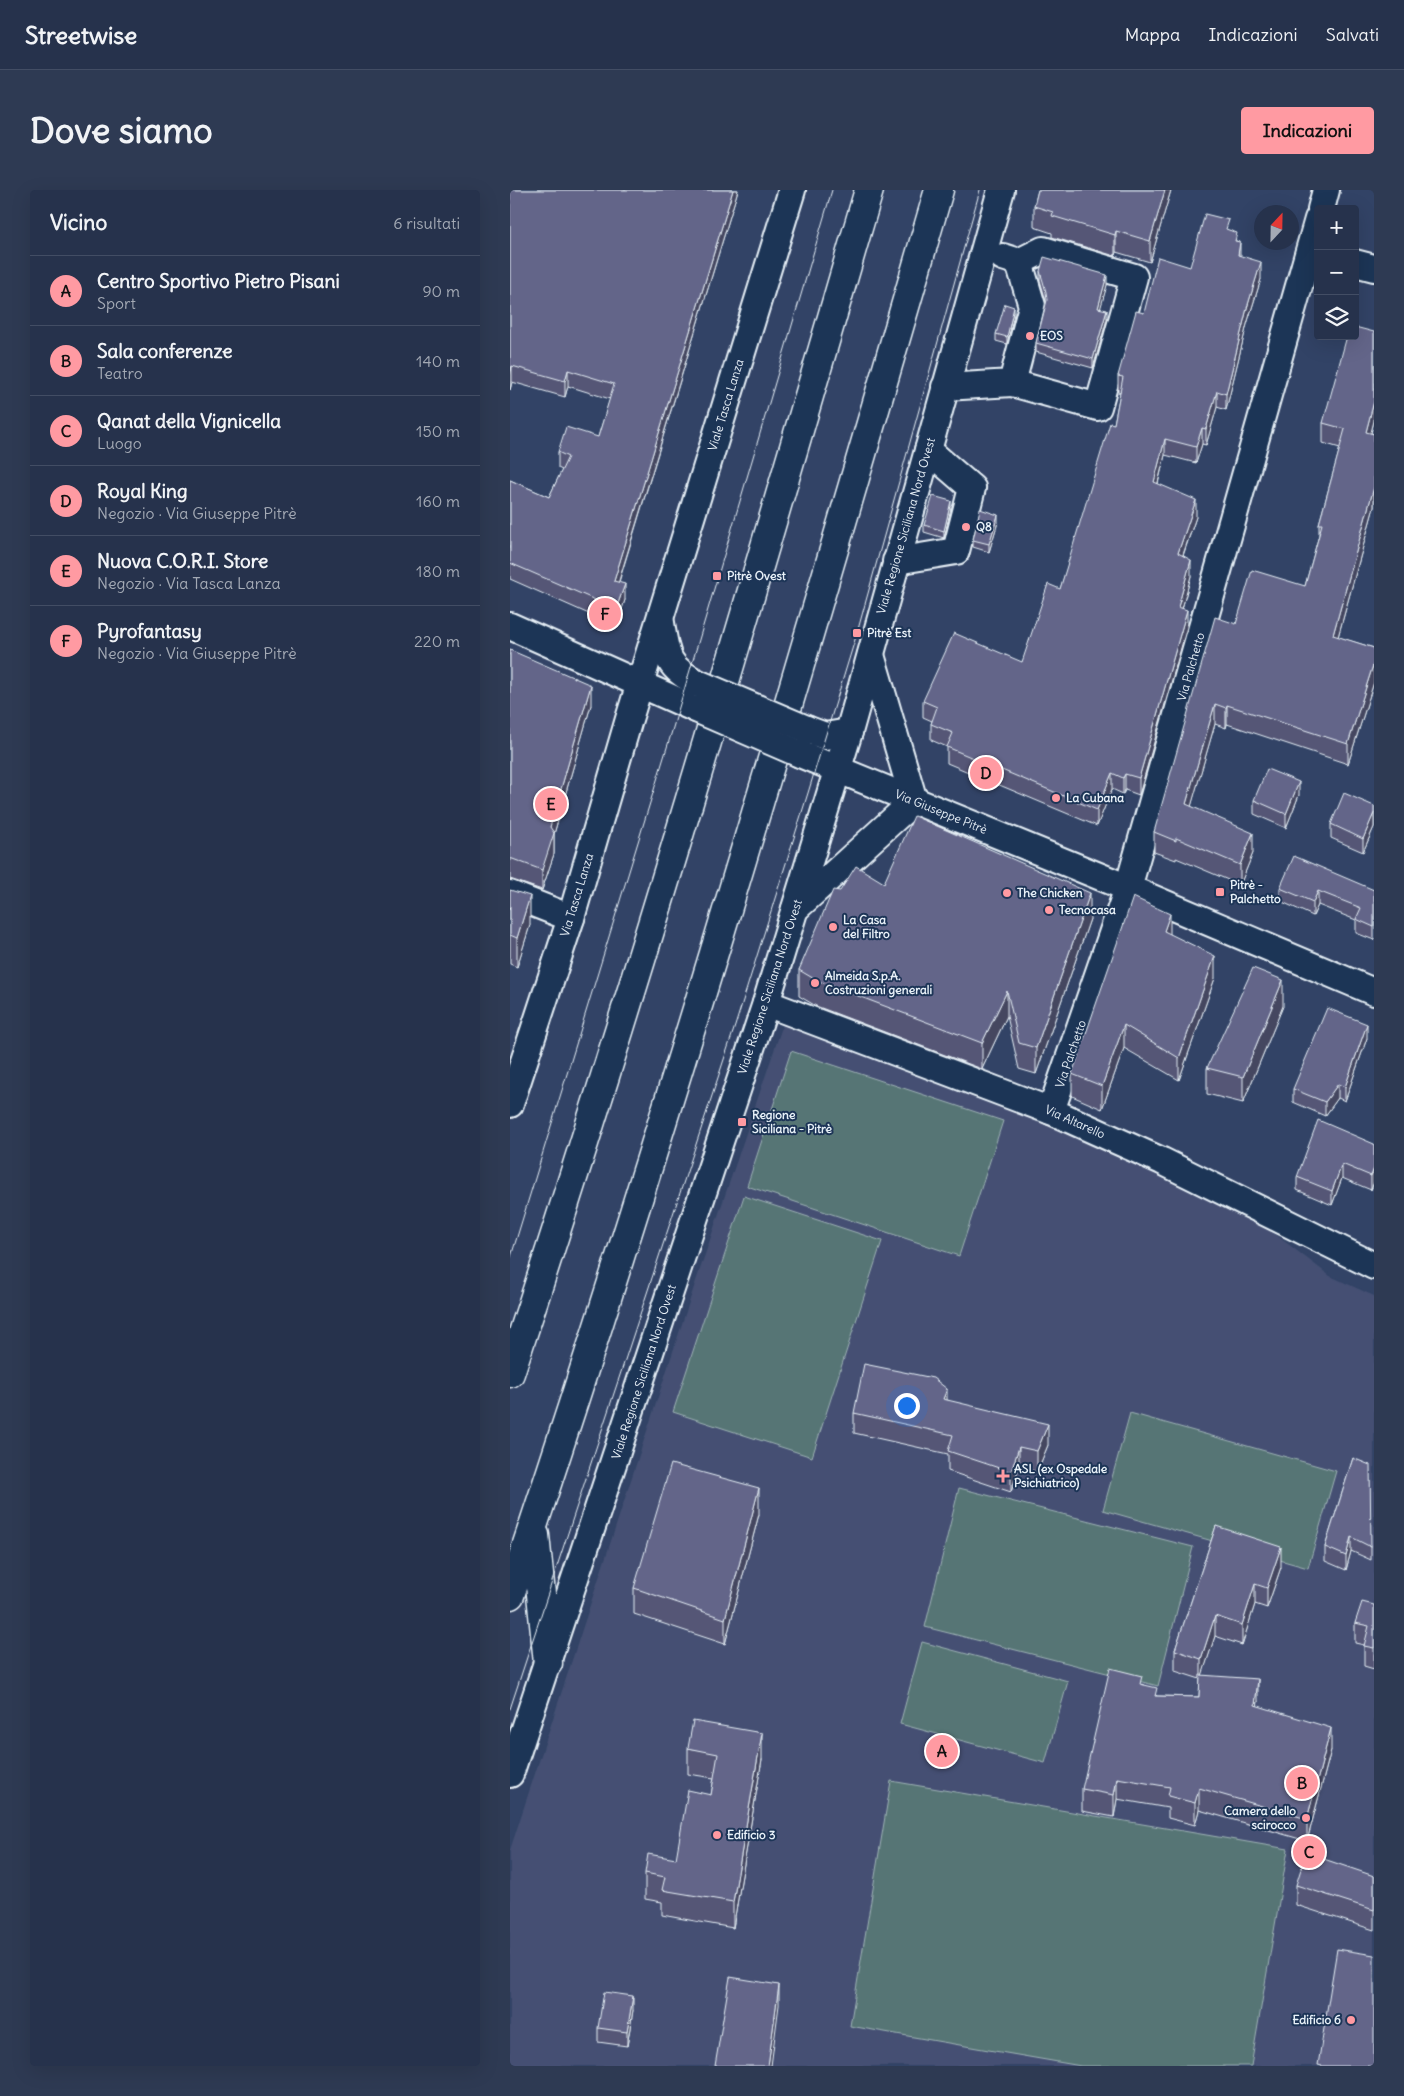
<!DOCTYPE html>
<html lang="it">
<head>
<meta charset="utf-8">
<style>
  :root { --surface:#26324c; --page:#2e3a53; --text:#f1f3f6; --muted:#a4aab5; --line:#424d64; --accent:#ff9aa2 }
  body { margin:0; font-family:Delius,sans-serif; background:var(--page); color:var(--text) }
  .controls { position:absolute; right:15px; top:15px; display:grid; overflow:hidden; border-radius:5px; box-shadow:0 5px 20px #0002 }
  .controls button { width:45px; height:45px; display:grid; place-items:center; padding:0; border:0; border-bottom:1px solid var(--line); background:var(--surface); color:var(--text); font:25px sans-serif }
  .compass { position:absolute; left:744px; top:15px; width:45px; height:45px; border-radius:50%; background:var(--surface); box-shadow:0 5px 20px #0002; rotate:22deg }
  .you { position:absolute; left:396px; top:1215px; width:18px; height:18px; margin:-12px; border:4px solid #fff; border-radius:50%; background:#1a73e8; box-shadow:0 0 0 8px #1a73e833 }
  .badge { display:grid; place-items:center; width:32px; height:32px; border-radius:50%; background:var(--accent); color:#111; font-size:16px; font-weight:700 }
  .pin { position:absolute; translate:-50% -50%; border:2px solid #fff; box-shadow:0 1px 5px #0006 }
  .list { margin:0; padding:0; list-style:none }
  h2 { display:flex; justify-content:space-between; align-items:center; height:65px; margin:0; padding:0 20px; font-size:21px }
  h2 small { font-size:16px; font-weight:400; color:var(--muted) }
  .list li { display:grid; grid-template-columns:32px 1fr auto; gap:15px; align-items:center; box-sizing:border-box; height:70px; padding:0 20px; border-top:1px solid var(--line) }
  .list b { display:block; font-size:19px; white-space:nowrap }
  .list p { margin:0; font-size:16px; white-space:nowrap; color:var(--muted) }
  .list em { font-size:16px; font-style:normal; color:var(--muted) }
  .icon { flex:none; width:28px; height:28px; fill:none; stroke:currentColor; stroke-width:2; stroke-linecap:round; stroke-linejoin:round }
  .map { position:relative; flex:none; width:864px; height:1876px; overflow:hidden; border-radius:5px }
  header { display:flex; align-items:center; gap:30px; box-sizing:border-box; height:70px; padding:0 25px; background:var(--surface); border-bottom:1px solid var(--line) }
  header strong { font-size:24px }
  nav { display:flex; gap:28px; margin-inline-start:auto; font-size:18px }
  .intro { display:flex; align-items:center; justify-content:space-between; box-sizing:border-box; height:120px; padding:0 30px }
  h1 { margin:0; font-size:35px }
  .button { padding:12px 22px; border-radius:5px; background:var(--accent); color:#111; font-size:18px; font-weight:700 }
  main { display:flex; gap:30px; padding:0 30px }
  aside { flex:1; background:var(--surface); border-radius:5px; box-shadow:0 5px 20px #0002 }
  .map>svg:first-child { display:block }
  .built { fill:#445073 }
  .green { fill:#567574; stroke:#9fb3b6 }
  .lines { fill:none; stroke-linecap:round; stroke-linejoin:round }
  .minor-casing { stroke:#e8f1f8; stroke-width:30 }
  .major-casing { stroke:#e8f1f8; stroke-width:31 }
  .minor { stroke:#1d3557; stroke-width:26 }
  .major { stroke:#1d3557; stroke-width:28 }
  .tram { stroke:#e8f1f8; stroke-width:1 }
  .minor-bridge-casing { stroke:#e8f1f8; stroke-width:30; stroke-linecap:butt }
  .minor-bridge { stroke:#1d3557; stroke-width:26 }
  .wall { fill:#555776; stroke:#e8f1f8 }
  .shaded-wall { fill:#454760; stroke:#e8f1f8 }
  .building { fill:#636589; stroke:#e8f1f8 }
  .poi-dot { fill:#ff9aa2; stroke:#1d3557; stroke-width:2 }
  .labels { text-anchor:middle; stroke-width:4; stroke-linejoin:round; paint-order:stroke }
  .poi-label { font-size:12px; font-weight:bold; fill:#e8f1f8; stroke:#1d3557; text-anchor:start }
  .street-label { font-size:12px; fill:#e8f1f8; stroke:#1d3557 }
</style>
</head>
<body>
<header>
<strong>Streetwise</strong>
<nav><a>Mappa</a><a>Indicazioni</a><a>Salvati</a></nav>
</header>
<div class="intro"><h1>Dove siamo</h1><a class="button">Indicazioni</a></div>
<main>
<aside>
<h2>Vicino<small>6 risultati</small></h2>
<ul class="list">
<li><span class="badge">A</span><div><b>Centro Sportivo Pietro Pisani</b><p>Sport</p></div><em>90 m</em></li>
<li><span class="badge">B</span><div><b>Sala conferenze</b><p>Teatro</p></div><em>140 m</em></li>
<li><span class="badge">C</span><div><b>Qanat della Vignicella</b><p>Luogo</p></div><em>150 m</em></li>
<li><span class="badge">D</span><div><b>Royal King</b><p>Negozio · Via Giuseppe Pitrè</p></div><em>160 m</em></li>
<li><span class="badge">E</span><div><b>Nuova C.O.R.I. Store</b><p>Negozio · Via Tasca Lanza</p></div><em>180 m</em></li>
<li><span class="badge">F</span><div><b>Pyrofantasy</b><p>Negozio · Via Giuseppe Pitrè</p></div><em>220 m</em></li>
</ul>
</aside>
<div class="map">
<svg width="864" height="1876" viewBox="0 0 864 1876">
  <rect width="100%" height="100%" fill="#324366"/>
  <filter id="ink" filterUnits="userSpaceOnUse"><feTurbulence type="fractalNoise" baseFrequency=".02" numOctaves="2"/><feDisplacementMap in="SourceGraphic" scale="10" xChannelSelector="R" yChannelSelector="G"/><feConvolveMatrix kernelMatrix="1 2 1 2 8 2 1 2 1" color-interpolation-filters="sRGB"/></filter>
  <g filter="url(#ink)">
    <path class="built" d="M274,831L503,920L626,973L761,1041L820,1086L864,1106V1876H0V1660L185,1094Z"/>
    <g class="green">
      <path d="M281,861L493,931L449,1066L237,996Z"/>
      <path d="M234,1006L372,1051L302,1267L163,1222Z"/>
      <path d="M620,1223L826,1281L798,1378L593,1320Z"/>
      <path d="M449,1298L683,1357L648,1496L415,1437Z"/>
      <path d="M412,1452L558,1491L535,1573L390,1534Z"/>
      <path d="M381,1591L778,1659L741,1876H571L340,1836Z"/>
    </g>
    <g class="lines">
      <g class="minor-casing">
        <g id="minor">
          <path d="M811,19L816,0"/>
          <path d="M845,73L864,78"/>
          <path d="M502,193L588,217L624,87L533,60L509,72"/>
          <path d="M435,197L502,193L522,116L509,72L493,67"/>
          <path d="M386,371L446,361L462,298L418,260"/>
          <path d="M151,433C156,467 158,479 190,494"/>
          <path d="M0,436L186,519"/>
          <path d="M361,465L404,611"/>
          <path d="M299,540L315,546L339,542"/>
          <path d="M290,564L618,698L864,802"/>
          <path d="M0,704L61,728"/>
          <path d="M285,719L404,611"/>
          <path d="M256,813L541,921L652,971L864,1076"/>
          <path d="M0,914L61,728L119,529L282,0"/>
          <path d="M541,921L618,698L808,29"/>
          <path d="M0,1584L256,813L339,542L491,0"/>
        </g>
      </g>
      <g class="major-casing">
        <g id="major">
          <path d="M0,1183C129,791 244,396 359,0"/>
          <path d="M25,1345L38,1473"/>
          <path d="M0,1405C156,941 292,470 429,0"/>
        </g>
      </g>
      <use href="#minor" class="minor"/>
      <use href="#major" class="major"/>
      <g class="tram">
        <path d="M0,1070L162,541L322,0"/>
        <path d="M0,1519L225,836L298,603L347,443L470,0"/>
      </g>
      <g class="minor-bridge-casing">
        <g id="minor-bridge">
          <path d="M190,494L299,540"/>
          <path d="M186,519L290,564"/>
        </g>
      </g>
      <use href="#minor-bridge" class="minor-bridge"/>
    </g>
    <g class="wall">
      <path d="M0,0H228L109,392L115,410L106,436L0,389V290L39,307L52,280L48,278V262L88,247L100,209L58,196L55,207L2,192L0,200Z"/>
      <path d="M528,0H661L640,72L606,62L605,66L542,47V43L524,37V16Z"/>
      <path d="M719,40L727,52L730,66L751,89L737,134L716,220L707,217L696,255L692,254L686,273L655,265L648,294L686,327L673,366L681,386L672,419L677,437L629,605L615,600L613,604L602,599L587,636L437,573V557L421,550V534L422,531L413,527V511L512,472L550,399L604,234L610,203L608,202V186L634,123L680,77Z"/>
      <path d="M530,81L597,95L590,118L597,129L583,178L526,162V153L536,111L530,90Z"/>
      <path d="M504,124L497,154L486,151V144Z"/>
      <path d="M864,142V231L861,243L864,244V317L828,447L864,458V492L838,574L717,534L716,538L705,534L681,616L743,663L730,695L666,668V670L644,662V642L726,434L795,396L809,345V334L830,258L813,253V233Z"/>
      <path d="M441,318L434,348L414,342V335Z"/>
      <path d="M488,332L479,362L463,357V350Z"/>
      <path d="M0,460L81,515L44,644V664L32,700L0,689Z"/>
      <path d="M789,605L776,638L744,624V610Z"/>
      <path d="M864,616V637L853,662L821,648V634Z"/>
      <path d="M374,693L580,729L526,884L509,879L497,826L472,879L306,816L289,806V780L330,701Z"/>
      <path d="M770,698L864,700V750L846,743V730L808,715L803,726L770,711Z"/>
      <path d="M0,700L20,735L7,777L0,774Z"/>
      <path d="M660,744L705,788L669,890L614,858L592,919L562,906V884Z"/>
      <path d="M773,816L733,913L697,904V878Z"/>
      <path d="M857,848L835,911L828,908L815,926L783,912V899Z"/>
      <path d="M864,954V992L861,1000L832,988L822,1015L787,1000V987Z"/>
      <path d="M437,1210L538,1255L527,1282L509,1277L501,1302L438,1281V1264L344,1243V1223Z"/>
      <path d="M843,1268L861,1357V1370L841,1361L836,1380L815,1371V1357Z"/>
      <path d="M249,1324L215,1454L124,1424V1398Z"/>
      <path d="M706,1336L771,1377L757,1418L745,1414L732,1455L705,1446L692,1485L748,1511L747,1516L821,1560L797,1651L689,1620L685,1635L658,1628V1618L607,1609L604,1627L572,1621V1599L632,1494L647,1506L689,1507L690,1489L665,1481V1460Z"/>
      <path d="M864,1415V1479L854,1476V1455L845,1453V1433Z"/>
      <path d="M178,1558L252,1569L223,1738L152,1725V1712L135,1709V1683L166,1669L201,1605L204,1588L178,1584Z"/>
      <path d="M864,1686V1740L786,1715V1695Z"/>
      <path d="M123,1820L117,1856L88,1852V1838Z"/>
    </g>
    <g class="shaded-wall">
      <path d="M223,0H228L104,407V391Z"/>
      <path d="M655,0H661L640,72V51Z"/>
      <path d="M606,41V62L605,66V45Z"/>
      <path d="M730,52V69L728,65Z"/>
      <path d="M751,72V89L737,134L716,220V204L737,118Z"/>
      <path d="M597,85V95L588,127V118Z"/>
      <path d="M504,117V124L497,154V147Z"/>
      <path d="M597,120V129L583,178V169Z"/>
      <path d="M2,176V192L0,200V184Z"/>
      <path d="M58,180V196L55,207V191Z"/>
      <path d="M707,201V217L696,255V239Z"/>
      <path d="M864,211V231L856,262V242Z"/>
      <path d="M692,238V254L686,273V257Z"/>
      <path d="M655,249V265L644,308V292Z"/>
      <path d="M864,297V317L823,465V445Z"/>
      <path d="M686,310V327L668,379V363Z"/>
      <path d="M441,311V318L434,348V341Z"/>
      <path d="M488,325V332L479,362V354Z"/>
      <path d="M681,370V386L668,433V417Z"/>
      <path d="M115,394V410L106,436V419Z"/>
      <path d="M677,420V437L629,605V588Z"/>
      <path d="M864,472V492L838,574V554Z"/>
      <path d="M81,495V515L44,644V664L32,700V680L40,637Z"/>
      <path d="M705,514V534L676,634V614Z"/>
      <path d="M717,515V534L716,538V518Z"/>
      <path d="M602,583V599L587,636V620Z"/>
      <path d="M615,584V600L613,604V588Z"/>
      <path d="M789,592V605L776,638V624Z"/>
      <path d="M864,623V637L853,662V649Z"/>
      <path d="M743,643V663L730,695V675Z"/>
      <path d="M808,701V715L803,726V712Z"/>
      <path d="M580,703V729L526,884V858Z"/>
      <path d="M20,706V735L7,777V748Z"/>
      <path d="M660,724V746L654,741Z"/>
      <path d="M705,766V788L669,890V868Z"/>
      <path d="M773,790V816L733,913V887Z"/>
      <path d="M497,801V826L472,879V853Z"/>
      <path d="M857,834V848L835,911V897Z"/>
      <path d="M614,835V858L592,919V896Z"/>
      <path d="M828,894V908L815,926V912Z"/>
      <path d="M832,974V988L822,1015V1001Z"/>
      <path d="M864,978V992L861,1000V986Z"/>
      <path d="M437,1199V1219L433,1209Z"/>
      <path d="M538,1234V1255L527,1282V1261Z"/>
      <path d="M509,1257V1277L501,1302V1282Z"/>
      <path d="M249,1298V1324L215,1454V1429Z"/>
      <path d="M841,1347V1361L836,1380V1366Z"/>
      <path d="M771,1357V1377L757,1418V1398Z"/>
      <path d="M745,1394V1414L732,1455V1435Z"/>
      <path d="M705,1426V1446L691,1489V1469Z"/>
      <path d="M748,1489V1511L745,1537V1515Z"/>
      <path d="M821,1538V1560L797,1651V1629Z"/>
      <path d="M252,1543V1569L223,1738V1712Z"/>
      <path d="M607,1588V1609L604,1627V1605Z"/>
      <path d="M689,1598V1620L685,1635V1613Z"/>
      <path d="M269,1795V1815L261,1876H258Z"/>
      <path d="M123,1806V1820L117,1856V1842Z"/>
    </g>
    <g class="building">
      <path d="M0,0H223L104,391L115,394L106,419L0,373V290L39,307L58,267L48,262L56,237L88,247L104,194L58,180L55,191L2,176L0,184Z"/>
      <path d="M528,0H655L640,51L606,41L605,45L542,26L543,22L524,16Z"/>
      <path d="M695,24L719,30L716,39L727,43L725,51L730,52L728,65L751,72L737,118L716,204L707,201L696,239L692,238L686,257L655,249L644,292L686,310L668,363L681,370L668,417L677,420L629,588L615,584L613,588L602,583L587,620L437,557L443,543L421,534L427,517L413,511L444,443L512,472L538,394L550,399L600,233L604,234L613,187L608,186L626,121L634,123L648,67L680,77Z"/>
      <path d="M534,67L597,85L588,118L597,120L583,169L526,153L537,110L536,102L530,81Z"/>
      <path d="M495,114L504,117L497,147L486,144Z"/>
      <path d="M845,137L864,142V211L856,242L864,244V297L823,445L864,458V472L838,554L717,515L716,518L705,514L676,614L743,643L730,675L666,648V651L644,642L705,427L726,434L742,380L795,396L812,334H809L835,239L813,233L837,146H845Z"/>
      <path d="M423,306L441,311L434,341L414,335Z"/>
      <path d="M470,319L488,325L479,354L463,350Z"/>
      <path d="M0,460L81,495L40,637L44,643L32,680L0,668Z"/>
      <path d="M757,579L789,592L776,624L744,610Z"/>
      <path d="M834,603L864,616V623L853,649L821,634Z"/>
      <path d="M404,626L580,703L526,858L509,853L497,801L472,853L306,790L289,780L323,700L330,701L346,676L374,693Z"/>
      <path d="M784,666L864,700V737L846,729L851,718L808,701L803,712L770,698Z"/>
      <path d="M0,700L20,706L7,748L0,745Z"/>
      <path d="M623,707L660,724L654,741L705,766L669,868L614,835L592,896L562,884Z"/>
      <path d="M743,778L773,790L733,887L697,878Z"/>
      <path d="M817,818L857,834L835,897L828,894L815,912L783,899Z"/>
      <path d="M808,930L864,954V978L861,986L832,974L822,1001L787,987Z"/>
      <path d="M354,1174L423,1188L437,1199L433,1209L538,1234L527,1261L509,1257L501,1282L438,1261L443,1245L344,1223Z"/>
      <path d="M843,1268L860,1275L861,1357L841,1347L836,1366L815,1357Z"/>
      <path d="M161,1274L249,1298L215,1429L124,1398Z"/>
      <path d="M706,1336L771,1357L757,1398L745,1394L732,1435L705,1426L691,1469L665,1460Z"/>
      <path d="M852,1412L864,1415V1458L854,1456L859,1436L845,1433Z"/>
      <path d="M600,1478L632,1486L630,1494L647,1498L645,1506L689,1507L690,1485L748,1489L745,1515L821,1538L797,1629L689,1598L685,1613L658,1606L660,1597L607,1588L604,1605L572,1599Z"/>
      <path d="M183,1531L252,1543L223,1712L152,1700L155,1687L135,1683L138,1664L166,1669L178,1600L201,1605L208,1564L178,1558Z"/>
      <path d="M796,1663L864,1686V1720L786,1695Z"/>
      <path d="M827,1759L864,1765V1876H812L808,1875Z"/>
      <path d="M220,1787L269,1795L258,1876H205Z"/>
      <path d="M94,1802L123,1806L117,1842L88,1838Z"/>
    </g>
  </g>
  <g class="poi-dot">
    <circle cx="520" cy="146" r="5"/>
    <circle cx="456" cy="337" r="5"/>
    <rect x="202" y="381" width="10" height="10" rx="2.5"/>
    <rect x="342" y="438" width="10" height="10" rx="2.5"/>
    <circle cx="546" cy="608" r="5"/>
    <rect x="705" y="697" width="10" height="10" rx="2.5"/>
    <circle cx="497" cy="703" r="5"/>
    <circle cx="539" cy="720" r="5"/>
    <circle cx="323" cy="737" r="5"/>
    <circle cx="305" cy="793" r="5"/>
    <rect x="227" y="927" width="10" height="10" rx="2.5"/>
    <path d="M490.5 1278.5h5v5h5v5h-5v5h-5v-5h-5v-5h5z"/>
    <circle cx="796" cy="1628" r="5"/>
    <circle cx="207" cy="1645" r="5"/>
    <circle cx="841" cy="1830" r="5"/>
  </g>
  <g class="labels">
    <g class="poi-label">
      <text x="530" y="150">EOS</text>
      <text x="466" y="341">Q8</text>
      <text x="217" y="390">Pitrè Ovest</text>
      <text x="357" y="447">Pitrè Est</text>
      <text x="556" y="612">La Cubana</text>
      <text x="720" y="699">Pitrè -<tspan x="720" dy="14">Palchetto</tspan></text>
      <text x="507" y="707">The Chicken</text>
      <text x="549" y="724">Tecnocasa</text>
      <text x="333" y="734">La Casa<tspan x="333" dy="14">del Filtro</tspan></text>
      <text x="315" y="790">Almeida S.p.A.<tspan x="315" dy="14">Costruzioni generali</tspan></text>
      <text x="242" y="929">Regione<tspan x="242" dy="14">Siciliana - Pitrè</tspan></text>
      <text x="504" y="1283">ASL (ex Ospedale<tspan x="504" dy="14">Psichiatrico)</tspan></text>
      <text x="786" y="1625" text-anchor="end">Camera dello<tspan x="786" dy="14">scirocco</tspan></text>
      <text x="217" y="1649">Edificio 3</text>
      <text x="831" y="1834" text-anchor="end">Edificio 6</text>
    </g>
    <g class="street-label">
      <text transform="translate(216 215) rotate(-73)" y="4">Viale Tasca Lanza</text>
      <text transform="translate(396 336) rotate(-74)" y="4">Viale Regione Siciliana Nord Ovest</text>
      <text transform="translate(681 477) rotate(-74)" y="4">Via Palchetto</text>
      <text transform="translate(431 622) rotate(22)" y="4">Via Giuseppe Pitrè</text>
      <text transform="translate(67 705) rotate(-73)" y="4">Via Tasca Lanza</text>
      <text transform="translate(260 797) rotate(-72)" y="4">Viale Regione Siciliana Nord Ovest</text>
      <text transform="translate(561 864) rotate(-71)" y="4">Via Palchetto</text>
      <text transform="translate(565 932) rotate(24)" y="4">Via Altarello</text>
      <text transform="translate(134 1182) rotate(-72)" y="4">Viale Regione Siciliana Nord Ovest</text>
    </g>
  </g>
</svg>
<div class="controls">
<button>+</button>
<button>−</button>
<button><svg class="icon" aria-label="layers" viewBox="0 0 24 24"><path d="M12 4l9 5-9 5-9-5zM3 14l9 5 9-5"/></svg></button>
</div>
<svg class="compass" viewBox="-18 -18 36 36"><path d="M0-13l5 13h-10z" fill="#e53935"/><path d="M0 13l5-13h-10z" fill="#a4aab5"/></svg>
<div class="you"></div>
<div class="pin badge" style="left:432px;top:1561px">A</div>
<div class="pin badge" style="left:792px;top:1593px">B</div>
<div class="pin badge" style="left:799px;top:1662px">C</div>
<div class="pin badge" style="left:476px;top:583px">D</div>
<div class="pin badge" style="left:41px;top:614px">E</div>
<div class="pin badge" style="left:95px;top:424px">F</div>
</div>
</main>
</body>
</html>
